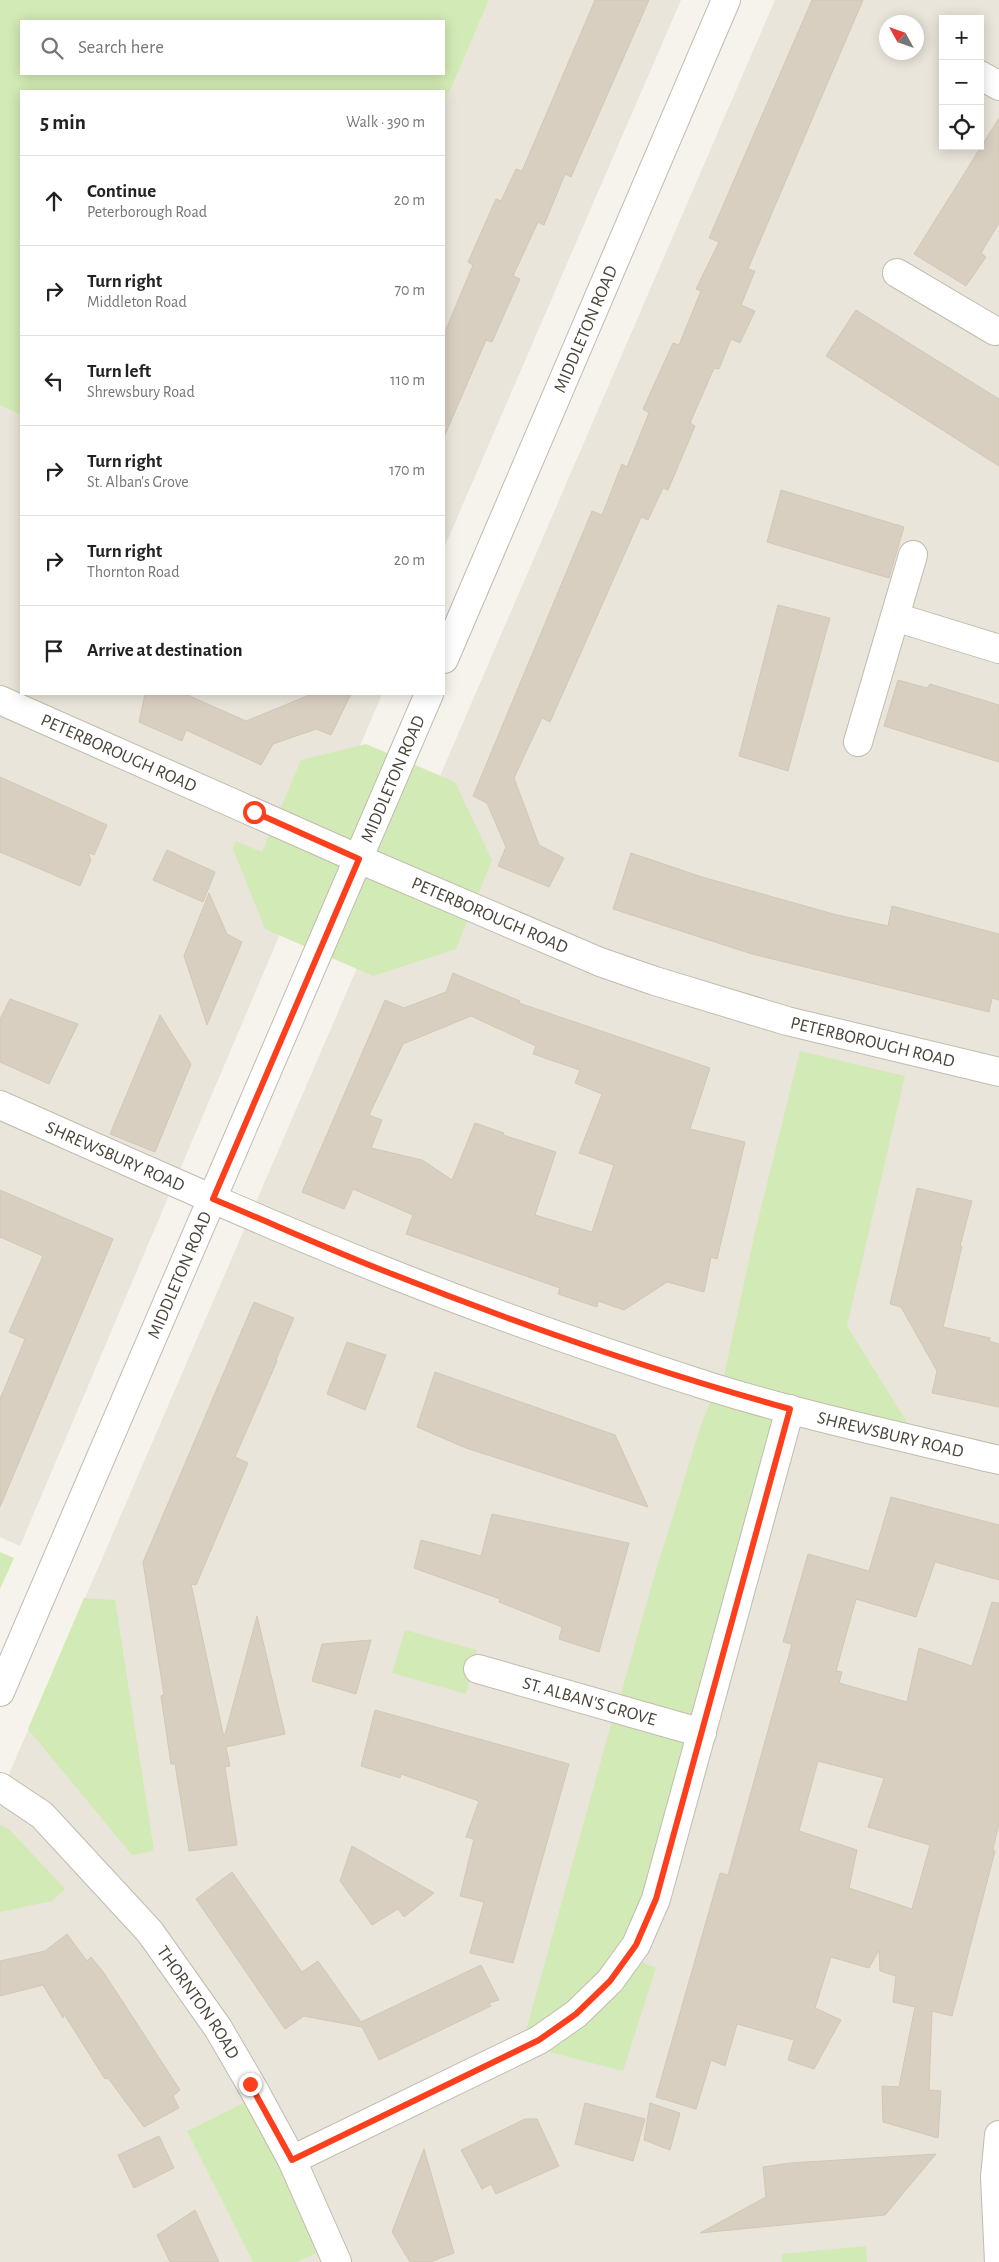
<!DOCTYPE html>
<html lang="en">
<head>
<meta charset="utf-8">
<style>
  :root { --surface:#fff; --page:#f6f6f6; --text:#222; --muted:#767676; --line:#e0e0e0 }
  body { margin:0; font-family:"Alegreya Sans",sans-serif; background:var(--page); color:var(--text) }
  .controls { position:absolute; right:15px; top:15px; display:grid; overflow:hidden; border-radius:0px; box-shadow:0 2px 12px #0003 }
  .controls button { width:45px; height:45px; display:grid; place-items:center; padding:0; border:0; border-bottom:1px solid var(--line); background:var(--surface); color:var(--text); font:25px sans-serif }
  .compass { position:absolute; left:879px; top:15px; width:45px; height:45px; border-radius:50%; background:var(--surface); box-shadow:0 2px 12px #0003; rotate:310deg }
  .stop { position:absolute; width:15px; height:15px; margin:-11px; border:4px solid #fc3f1d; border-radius:50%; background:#fff }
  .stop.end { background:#fc3f1d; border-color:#fff; box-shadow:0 1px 5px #0008 }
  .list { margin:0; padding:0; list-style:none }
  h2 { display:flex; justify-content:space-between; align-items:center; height:65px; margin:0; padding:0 20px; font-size:21px }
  h2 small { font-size:16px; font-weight:400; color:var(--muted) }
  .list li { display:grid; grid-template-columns:32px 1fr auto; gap:15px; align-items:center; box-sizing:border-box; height:90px; padding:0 20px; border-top:1px solid var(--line) }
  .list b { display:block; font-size:19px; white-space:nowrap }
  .list p { margin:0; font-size:16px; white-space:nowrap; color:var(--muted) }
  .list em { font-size:16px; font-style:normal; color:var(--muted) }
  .icon { flex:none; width:28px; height:28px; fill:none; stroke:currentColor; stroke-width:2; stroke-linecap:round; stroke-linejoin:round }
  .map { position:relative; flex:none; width:999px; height:2262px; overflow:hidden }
  .search { position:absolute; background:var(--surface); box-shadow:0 2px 12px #0003; left:20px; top:20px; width:425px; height:55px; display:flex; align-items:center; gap:12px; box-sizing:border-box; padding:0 18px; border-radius:0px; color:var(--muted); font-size:19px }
  .panel { position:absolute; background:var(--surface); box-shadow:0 2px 12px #0003; left:20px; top:90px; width:425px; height:605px; border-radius:0px }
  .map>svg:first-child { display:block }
  .residential { fill:#eae5da; fill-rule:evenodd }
  .green { fill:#d2eab5; fill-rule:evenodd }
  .building { fill:#d8cfc1; stroke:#d3c7b4; fill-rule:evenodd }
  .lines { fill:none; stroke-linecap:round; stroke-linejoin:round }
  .minor-casing { stroke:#c2bbae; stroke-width:30 }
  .minor { stroke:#fff; stroke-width:28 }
  .route { stroke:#fc3f1d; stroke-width:6 }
  .labels { text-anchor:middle; stroke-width:4; stroke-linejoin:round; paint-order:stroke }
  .street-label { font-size:18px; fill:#4b4439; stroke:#fff }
</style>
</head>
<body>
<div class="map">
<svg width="999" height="2262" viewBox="0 0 999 2262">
  <rect width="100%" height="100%" fill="#f6f3ec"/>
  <g class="residential">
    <path d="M489,0H681L444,548V105Z"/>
    <path d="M775,0H999V2262H0V1795ZM943,19H980V146H943ZM886,22H916V52H886Z"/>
    <path d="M0,405L21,415V694H382L20,1546L0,1537Z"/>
  </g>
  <g class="green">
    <path d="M0,0H489L444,105V91H21V415L0,405ZM21,21H444V74H21Z"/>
    <path d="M366,744L455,782L492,860L456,949L373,976L265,929L233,849L236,841L262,852L301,760Z"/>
    <path d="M800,1051L905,1076L847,1326L910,1427L723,1380L756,1228Z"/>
    <path d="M712,1398L776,1419L697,1721L619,1701L654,1577L702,1422Z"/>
    <path d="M0,1552L14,1558L0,1589Z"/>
    <path d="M84,1598L115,1600L154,1851L132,1855L28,1729Z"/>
    <path d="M405,1630L477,1650L466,1694L392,1673Z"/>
    <path d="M613,1717L693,1737L629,1941L571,2008L524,2038Z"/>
    <path d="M0,1825L9,1829L65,1889L52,1901L0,1912Z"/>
    <path d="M635,1959L656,1968L623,2071L534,2048Z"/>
    <path d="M249,2100L323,2250L297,2262H253L187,2131Z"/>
    <path d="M866,2246L867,2262H782L781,2254Z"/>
  </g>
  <g class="building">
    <path d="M595,0H649L571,177L565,174L544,225L538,222L513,276L520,279L492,342L486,340L444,437V334L473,265L468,262L496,199L501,201L516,169L522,171Z"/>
    <path d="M812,0H863L748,269L755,271L741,305L755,311L740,343L731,339L719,369L714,368L690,423L695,426L668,490L663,488L648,520L641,517L550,722L542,718L514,778L539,845L564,858L549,887L498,866L506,847L487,803L473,796L592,511L602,515L622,464L627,467L649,413L643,409L673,343L679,345L701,291L696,289L719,242L709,238Z"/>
    <path d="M999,118V223L981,253L986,257L966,286L914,254Z"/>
    <path d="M856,310L999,399V466L826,356Z"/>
    <path d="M781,490L904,527L889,578L767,542Z"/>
    <path d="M778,605L830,618L788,771L739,756Z"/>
    <path d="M898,680L927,688L930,684L999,705V762L884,726Z"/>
    <path d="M145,694H185L246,721L312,694H351L331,735L316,729L273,744L261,765L186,730L182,741L139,722Z"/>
    <path d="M0,777L107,825L94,855L88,852L91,860L80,886L0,852Z"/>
    <path d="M167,850L215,872L203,902L153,880Z"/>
    <path d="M631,853L702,877L837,915L888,926L892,906L999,934V1000L992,998L989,1012L752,954L613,909Z"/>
    <path d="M209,893L227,934L242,942L207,1025L184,956Z"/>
    <path d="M453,973L520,1001L519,1003L710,1068L690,1129L745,1142L717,1259L711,1257L704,1292L667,1282L624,1310L598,1301L597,1307L558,1294L560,1288L406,1234L413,1215L353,1189L344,1209L302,1192L385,1000L404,1008L446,992ZM471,1016L536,1046L533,1054L580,1070L575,1083L602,1094L579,1153L614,1165L592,1232L535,1215L556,1152L503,1135L504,1133L475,1123L452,1180L422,1160L371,1148L382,1120L369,1115L403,1044Z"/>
    <path d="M10,999L78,1024L49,1084L0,1062V1019Z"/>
    <path d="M160,1015L191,1064L155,1152L110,1134Z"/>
    <path d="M917,1188L972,1201L960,1246H962L943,1327L990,1338L989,1341L999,1344V1407L932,1393L937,1371L901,1307L890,1304Z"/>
    <path d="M0,1190L113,1239L0,1507V1399L25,1339L9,1332L43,1256L0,1237Z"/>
    <path d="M254,1302L294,1318L276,1360L277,1361L235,1457L248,1463L196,1585L191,1584L224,1738L257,1616L285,1734L226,1747L230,1766L225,1767L237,1845L189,1851L175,1764H171L161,1696L164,1695L143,1562Z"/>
    <path d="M347,1342L386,1355L365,1410L327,1394Z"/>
    <path d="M435,1372L615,1435L648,1507L466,1448L417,1427Z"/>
    <path d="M891,1497L999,1525V1580L935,1562L916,1617L856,1599L836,1671L842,1672L839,1683L907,1702L919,1648L972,1666L992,1602L999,1603V1823L993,1850L995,1851L952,2016L932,2011L929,2090L941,2091L938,2138L883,2122L882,2086L899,2087L915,2007L893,2002L896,1976L880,1971L879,1950L869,1968L831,1957L815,2008L841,2020L814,2069L788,2060L794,2040L737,2024L725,2066L711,2060L696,2109L656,2097L720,1873L728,1875L792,1644L783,1642L808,1554L869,1571ZM818,1761L884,1778L868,1827L930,1845L912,1909L849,1888L857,1850L799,1831Z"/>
    <path d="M492,1514L629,1543L599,1652L559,1639L562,1627L499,1602L500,1599L414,1568L421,1540L481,1556Z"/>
    <path d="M371,1640L356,1694L312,1681L322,1644Z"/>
    <path d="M375,1710L569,1764L513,1963L470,1953L484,1902L460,1896L474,1839L466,1837L479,1801L401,1774L400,1778L361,1766Z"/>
    <path d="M352,1846L434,1893L404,1917L398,1909L372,1925L340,1881Z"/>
    <path d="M232,1872L302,1972L318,1961L361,2022L481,1965L499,2000L489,2003L491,2006L379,2060L362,2027L304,2016L285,2029L196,1899Z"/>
    <path d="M67,1934L87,1961L91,1957L104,1973L180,2090L173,2096L179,2108L144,2127L108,2078L105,2079L64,2014L63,2018L43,1985L0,1996V1961L45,1951Z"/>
    <path d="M585,2103L645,2119L633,2161L575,2144Z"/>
    <path d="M650,2103L680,2113L670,2150L644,2140Z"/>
    <path d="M525,2119H537L559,2166L496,2194L491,2184L482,2189L461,2150Z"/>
    <path d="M159,2136L174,2168L134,2188L118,2155Z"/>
    <path d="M424,2149L454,2253L430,2262H410L392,2232Z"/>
    <path d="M936,2154L885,2215L700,2233L766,2197L763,2167L790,2163Z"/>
    <path d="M195,2210L219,2262H170L157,2235Z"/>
  </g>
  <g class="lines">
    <g class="minor-casing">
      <g id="minor">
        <path d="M980,75L999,86"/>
        <path d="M897,273L995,331"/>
        <path d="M895,617L999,649"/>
        <path id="s1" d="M444,659L726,0"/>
        <path id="s2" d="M0,700L359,859L600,962L655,981L787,1021L999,1072"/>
        <path d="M858,742L913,555"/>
        <path id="s3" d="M0,1105C129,1162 257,1220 387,1272C495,1315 604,1353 714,1388C808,1417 904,1437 999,1460"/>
        <path id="s4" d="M478,1669L702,1733"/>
        <path id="s5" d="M0,1692L429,694"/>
        <path id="s6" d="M0,1787L42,1815L150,1932L218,2028L254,2090L292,2160L337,2262"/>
        <path d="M292,2160L539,2040L576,2014L610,1981L636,1945L656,1899L790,1409"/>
        <path d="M999,2262L995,2177L999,2135"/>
      </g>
    </g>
    <use href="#minor" class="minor"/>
  </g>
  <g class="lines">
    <path class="route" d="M250,2084L292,2160L539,2040L576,2014L610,1981L636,1945L656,1899L790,1409C653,1371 518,1324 387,1272C328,1249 271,1223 213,1199L359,859L254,812"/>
  </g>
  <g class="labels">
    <g class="street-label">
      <text dy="6" stroke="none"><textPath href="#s1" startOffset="359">MIDDLETON ROAD</textPath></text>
      <text dy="6" stroke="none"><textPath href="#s2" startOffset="130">PETERBOROUGH ROAD</textPath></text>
      <text dy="6" stroke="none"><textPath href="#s5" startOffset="994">MIDDLETON ROAD</textPath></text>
      <text dy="6" stroke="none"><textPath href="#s2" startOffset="535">PETERBOROUGH ROAD</textPath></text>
      <text dy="6" stroke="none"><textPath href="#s2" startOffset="939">PETERBOROUGH ROAD</textPath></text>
      <text dy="6" stroke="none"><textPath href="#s3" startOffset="126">SHREWSBURY ROAD</textPath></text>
      <text dy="6" stroke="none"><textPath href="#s5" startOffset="454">MIDDLETON ROAD</textPath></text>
      <text dy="6" stroke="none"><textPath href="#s3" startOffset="951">SHREWSBURY ROAD</textPath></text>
      <text dy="6" stroke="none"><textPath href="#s4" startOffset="116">ST. ALBAN'S GROVE</textPath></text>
      <text dy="6" stroke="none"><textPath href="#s6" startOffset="295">THORNTON ROAD</textPath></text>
    </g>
  </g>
</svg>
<div class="controls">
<button>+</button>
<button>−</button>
<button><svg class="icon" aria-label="locate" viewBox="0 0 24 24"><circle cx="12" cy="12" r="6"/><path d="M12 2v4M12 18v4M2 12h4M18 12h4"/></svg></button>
</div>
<svg class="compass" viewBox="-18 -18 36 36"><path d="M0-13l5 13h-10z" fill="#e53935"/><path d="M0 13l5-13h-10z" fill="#767676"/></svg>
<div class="stop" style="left:254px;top:812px"></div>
<div class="stop end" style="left:250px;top:2084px"></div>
<div class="search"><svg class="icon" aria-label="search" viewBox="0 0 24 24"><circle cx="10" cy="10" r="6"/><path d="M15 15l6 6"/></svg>Search here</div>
<section class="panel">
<h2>5 min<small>Walk · 390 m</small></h2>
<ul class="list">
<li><svg class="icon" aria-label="ahead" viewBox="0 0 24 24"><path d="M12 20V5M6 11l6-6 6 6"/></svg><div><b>Continue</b><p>Peterborough Road</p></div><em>20 m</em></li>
<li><svg class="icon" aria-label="right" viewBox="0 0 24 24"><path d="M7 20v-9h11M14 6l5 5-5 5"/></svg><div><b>Turn right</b><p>Middleton Road</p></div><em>70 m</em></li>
<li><svg class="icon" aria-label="left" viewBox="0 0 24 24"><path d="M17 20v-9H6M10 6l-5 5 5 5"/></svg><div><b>Turn left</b><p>Shrewsbury Road</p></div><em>110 m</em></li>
<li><svg class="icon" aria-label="right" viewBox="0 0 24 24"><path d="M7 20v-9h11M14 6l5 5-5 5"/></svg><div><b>Turn right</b><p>St. Alban's Grove</p></div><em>170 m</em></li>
<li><svg class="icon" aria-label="right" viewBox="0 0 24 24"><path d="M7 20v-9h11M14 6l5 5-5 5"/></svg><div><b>Turn right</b><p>Thornton Road</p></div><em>20 m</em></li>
<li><svg class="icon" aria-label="arrive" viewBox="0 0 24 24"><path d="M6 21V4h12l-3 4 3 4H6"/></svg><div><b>Arrive at destination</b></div></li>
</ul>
</section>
</div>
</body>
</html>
